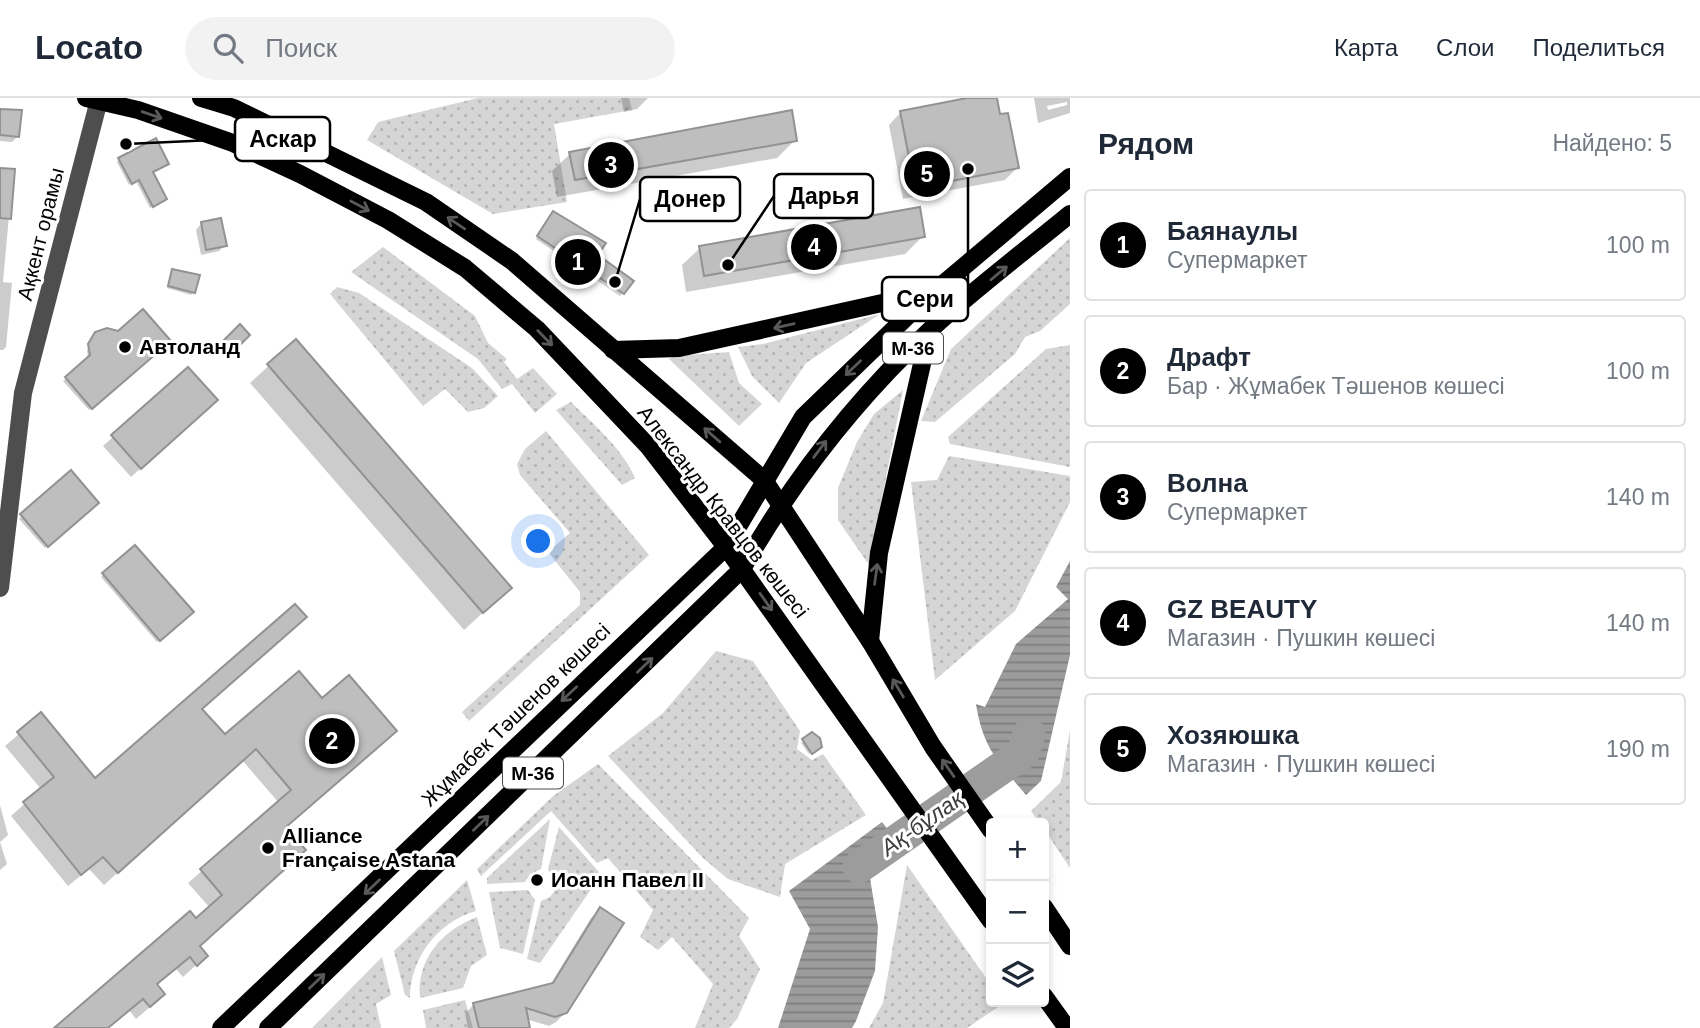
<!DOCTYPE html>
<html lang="ru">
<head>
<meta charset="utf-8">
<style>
  :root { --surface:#fff; --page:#f2f2f3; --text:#1f2937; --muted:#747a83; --line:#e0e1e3; --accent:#000 }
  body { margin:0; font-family:Helvetica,sans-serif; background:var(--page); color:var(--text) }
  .controls { position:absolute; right:21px; bottom:21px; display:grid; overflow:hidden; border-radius:7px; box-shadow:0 4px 10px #0003 }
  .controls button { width:63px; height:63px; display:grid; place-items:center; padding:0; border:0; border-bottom:2px solid var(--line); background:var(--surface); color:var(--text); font:35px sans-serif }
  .you { position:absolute; left:539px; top:444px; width:24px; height:24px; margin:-18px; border:5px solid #fff; border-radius:50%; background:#1a73e8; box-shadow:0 0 0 10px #1a73e833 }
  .badge { display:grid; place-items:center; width:46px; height:46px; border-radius:50%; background:var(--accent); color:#fff; font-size:23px; font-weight:700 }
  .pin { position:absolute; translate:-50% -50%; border:4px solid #fff; box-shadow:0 2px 7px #0006 }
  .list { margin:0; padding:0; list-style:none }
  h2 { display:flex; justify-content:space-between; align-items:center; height:91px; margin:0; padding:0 28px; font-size:30px }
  h2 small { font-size:23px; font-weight:400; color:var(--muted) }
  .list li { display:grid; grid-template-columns:46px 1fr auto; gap:21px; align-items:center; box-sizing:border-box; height:112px; margin:0 14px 14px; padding:0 14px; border:2px solid var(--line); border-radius:7px }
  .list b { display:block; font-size:26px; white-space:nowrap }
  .list p { margin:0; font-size:23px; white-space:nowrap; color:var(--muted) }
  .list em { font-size:23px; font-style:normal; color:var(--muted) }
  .icon { flex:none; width:38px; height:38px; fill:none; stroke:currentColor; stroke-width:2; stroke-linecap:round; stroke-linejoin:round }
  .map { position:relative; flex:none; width:1070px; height:930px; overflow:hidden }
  header { display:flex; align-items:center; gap:42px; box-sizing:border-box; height:98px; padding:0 35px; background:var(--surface); border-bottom:2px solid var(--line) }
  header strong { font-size:33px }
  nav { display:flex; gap:38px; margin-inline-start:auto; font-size:24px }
  .search { width:490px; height:63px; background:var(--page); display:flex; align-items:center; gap:18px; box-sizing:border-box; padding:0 24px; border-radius:38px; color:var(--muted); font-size:26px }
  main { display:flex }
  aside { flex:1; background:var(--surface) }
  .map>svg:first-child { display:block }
  .green { fill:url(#green-dots) }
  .water { fill:url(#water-rules) }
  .shadow { fill:#0003; fill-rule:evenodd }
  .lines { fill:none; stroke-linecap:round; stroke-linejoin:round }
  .river { stroke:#9c9c9c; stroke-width:33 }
  .building { fill:#bebebe; stroke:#929292; stroke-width:2 }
  .minor { stroke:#4e4e4e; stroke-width:18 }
  .major { stroke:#000; stroke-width:18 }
  .oneway { stroke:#595959 }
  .poi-dot { fill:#000; stroke:#fff; stroke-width:2.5 }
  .labels { text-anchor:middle; stroke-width:6; stroke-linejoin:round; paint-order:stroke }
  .shield { fill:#fff; stroke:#4c4c4c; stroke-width:2 }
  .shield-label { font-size:19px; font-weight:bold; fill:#000 }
  .street-label { font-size:21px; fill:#000; stroke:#fff }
  .poi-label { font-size:21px; font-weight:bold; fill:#000; stroke:#fff; text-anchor:start }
  .water-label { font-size:23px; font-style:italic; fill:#3d3d3d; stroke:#fff }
  .leader { fill:none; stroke:#000; stroke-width:2.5 }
  .callout-dot { fill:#000; stroke:#fff; stroke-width:2.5 }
  .callout { fill:#fff; stroke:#000; stroke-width:2.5 }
  .callout-label { font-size:23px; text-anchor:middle; font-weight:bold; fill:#000 }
</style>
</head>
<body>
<header>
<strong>Locato</strong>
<div class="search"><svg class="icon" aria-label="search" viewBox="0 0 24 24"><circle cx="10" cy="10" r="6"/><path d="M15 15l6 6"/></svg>Поиск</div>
<nav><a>Карта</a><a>Слои</a><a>Поделиться</a></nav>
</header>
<main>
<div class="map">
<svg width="1070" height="930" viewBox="0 0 1070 930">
  <defs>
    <pattern id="green-dots" width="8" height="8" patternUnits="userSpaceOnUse" patternTransform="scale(1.75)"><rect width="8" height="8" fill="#d5d5d5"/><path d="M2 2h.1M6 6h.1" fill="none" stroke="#b5b5b5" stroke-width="1.8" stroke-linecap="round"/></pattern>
    <pattern id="water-rules" width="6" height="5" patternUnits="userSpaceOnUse" patternTransform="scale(1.75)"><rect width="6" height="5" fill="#9c9c9c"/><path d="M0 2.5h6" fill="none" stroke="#7d7d7d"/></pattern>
  </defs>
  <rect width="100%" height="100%" fill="#fff"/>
  <g class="green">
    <path d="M478,0H629L632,12L554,26L567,104L493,116L367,42L378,24Z"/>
    <path d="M1070,140V206L1040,233L1025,239L1015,256L935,324L921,323L951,251Z"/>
    <path d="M383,149L475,218L488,245L507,261L504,264L517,281L533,270L557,296L535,315L512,286L502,291L478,261L351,174Z"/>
    <path d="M337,189L359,195L472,270L498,298L484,310L468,314L445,291L423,308L330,196Z"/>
    <path d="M880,216L806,265L779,305L752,278L738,249L763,246Z"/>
    <path d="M1070,247V369L950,346L948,339L1046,251Z"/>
    <path d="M729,254L739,285L762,306L739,328L669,261L674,258Z"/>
    <path d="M903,292L869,467L838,422V390L857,344L874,316Z"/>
    <path d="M571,304C593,326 623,351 635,380L622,387L556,312Z"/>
    <path d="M546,333L649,457L469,623L462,614L580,507V494L548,454L570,435L520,377L517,366L525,351Z"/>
    <path d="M949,358L1070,378V404L1015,513L935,582L911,384L937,382Z"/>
    <path d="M716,553L753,563L800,633L797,651L812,662L823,656L866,717L785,766L780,799L728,781L703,760L608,658L663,615Z"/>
    <path d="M1070,632V770L1044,731V725H1040L1031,713L1061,684Z"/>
    <path d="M598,666L749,820L739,838L760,871L737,921L729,930H695L713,886L672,839L658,852L640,839L653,812L608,760L597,765L551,713L481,778L477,771L552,699Z"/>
    <path d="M550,721L541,771L530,776L525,784L487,786V780Z"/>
    <path d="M559,729L599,774L594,780L555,784L548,771Z"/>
    <path d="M907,767L991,887V904L1004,905L967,930H869L883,905Z"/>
    <path d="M467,782L476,813C437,824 410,861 410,900L405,897L394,853Z"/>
    <path d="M594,787L540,865L527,861L541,803L550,799L556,791Z"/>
    <path d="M528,792L535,802L523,856L500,850L489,794Z"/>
    <path d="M477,819L487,857L471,868L463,890L420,900C416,862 442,832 477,819Z"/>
    <path d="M382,859L391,897L376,906L381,930H312Z"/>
    <path d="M465,902L473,930H426L423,912Z"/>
  </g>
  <g class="water">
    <path d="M1070,463V557L1041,683L1026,697C998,664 983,650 976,606L985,609L1016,546L1068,501L1056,489Z"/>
    <path d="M882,724L906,755L870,780L878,829L875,873L856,923L852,930H778L810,831L789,793Z"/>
  </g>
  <g class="shadow">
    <path d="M621,0H648L637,11L624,14Z"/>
    <path d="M976,0H996L1017,70L1005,82L903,101L889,27L901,14Z"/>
    <path d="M1034,0H1070V15L1038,25ZM1067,4V7L1048,12L1047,8Z"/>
    <path d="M0,13L18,38L12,44L0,43Z"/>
    <path d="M795,42L777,60L557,99L552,73L570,56Z"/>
    <path d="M119,62L151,75L162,104L150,110L136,83L129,87L117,64Z"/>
    <path d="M0,72L13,73L3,184L12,185L6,249L3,252H0Z"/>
    <path d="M551,118L631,184L620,198L536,141Z"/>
    <path d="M201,126L225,147L219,153L201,157L196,132Z"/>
    <path d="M923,138L905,156L686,194L682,167L700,150Z"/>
    <path d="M173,173L194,194L191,197L167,190Z"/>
    <path d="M240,229L248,237L230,254L222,246Z"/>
    <path d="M96,235L168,243L89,312L63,283L88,261L87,252Z"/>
    <path d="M296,243L510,490L464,532L250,285Z"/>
    <path d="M188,271L206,311L131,379L103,348Z"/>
    <path d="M70,374L97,404L45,450L19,421Z"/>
    <path d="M135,449L191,514L157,544L101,479Z"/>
    <path d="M322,602L395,633L284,730L198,848L206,858L183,879L176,871L156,888L163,896L150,909L136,921L129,912L108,930H56L210,810L188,785L279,705L242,662L104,787L89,771L68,788L11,718L41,691L5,648L41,617L95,682L201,612L225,639Z"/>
    <path d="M812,637L820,649L809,656L801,645Z"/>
    <path d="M0,707L8,737L0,744L7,766L0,772Z"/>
    <path d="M600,811L566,914L556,924L549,928L526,921L528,930H468L465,916L474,906L550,887L591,820Z"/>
  </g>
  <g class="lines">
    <path class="river" d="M859,769L1023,655L1029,636"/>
  </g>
  <g class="building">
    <path d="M967,0H997L1000,16L1008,15L1019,70L915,90L900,13Z"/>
    <path d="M0,11L22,12L19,39L0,37Z"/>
    <path d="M792,12L797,43L575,82L569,54Z"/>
    <path d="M156,40L169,66L153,74L167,101L153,109L139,82L132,86L118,60Z"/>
    <path d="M0,70L15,71L11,121L0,120Z"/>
    <path d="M920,109L925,139L704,178L699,148Z"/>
    <path d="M553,113L606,145L598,157L634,183L624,196L537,138Z"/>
    <path d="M221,120L227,148L206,152L201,124Z"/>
    <path d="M172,171L200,177L195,195L168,188Z"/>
    <path d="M143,211L171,243L92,311L65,279L90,257L88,246L95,234L107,230L118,233Z"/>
    <path d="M240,226L250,237L234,253L224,242Z"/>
    <path d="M296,241L512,490L483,515L267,266Z"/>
    <path d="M188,269L218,302L141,371L111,337Z"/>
    <path d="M71,372L99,405L48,449L20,416Z"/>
    <path d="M135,447L194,514L160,543L102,475Z"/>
    <path d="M295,506L307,519L202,611L225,636L299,573L322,600L349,577L397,633L286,729L306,752L200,848L208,858L197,868L190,859L157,886L165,896L150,909L143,901L108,930H54L190,813L196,820L222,797L200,771L291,692L256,651L118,775L103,759L81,777L23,704L54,679L17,634L41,614L95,680Z"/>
    <path d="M812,634L820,640L822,649L812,656L802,641Z"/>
    <path d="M600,809L624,825L567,915L555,919L526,910L530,930H479L473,905L553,885Z"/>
  </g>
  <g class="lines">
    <path class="minor" d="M0,490L23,295L99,2"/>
    <g class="major">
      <path d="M86,0L138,12L233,45L300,76L388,122L465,170L537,231L648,348L726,449L991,823"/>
      <path d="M201,0L234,10L426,104L512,163L764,382L870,543L933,649L991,732"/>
      <path d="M613,252L679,250L882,205L923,203"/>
      <path d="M870,543L879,455L929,235"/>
      <path d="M1044,809L1070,848"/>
      <path d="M1044,898L1067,930"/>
      <path d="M221,930L726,449L803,319L923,203L1070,79"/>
      <path d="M268,930L742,471C793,382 855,302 930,232C974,191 1024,154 1070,116"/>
    </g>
  </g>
  <defs><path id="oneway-shaft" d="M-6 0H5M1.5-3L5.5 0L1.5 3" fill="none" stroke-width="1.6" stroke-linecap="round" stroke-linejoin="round" transform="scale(1.75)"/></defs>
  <g class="oneway">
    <use href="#oneway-shaft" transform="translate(152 17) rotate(19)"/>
    <use href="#oneway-shaft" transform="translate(360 108) rotate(28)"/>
    <use href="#oneway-shaft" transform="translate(456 125) rotate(-146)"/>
    <use href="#oneway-shaft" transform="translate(999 175) rotate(-40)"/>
    <use href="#oneway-shaft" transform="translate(784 228) rotate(167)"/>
    <use href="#oneway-shaft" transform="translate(545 240) rotate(46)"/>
    <use href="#oneway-shaft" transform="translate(853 270) rotate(136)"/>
    <use href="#oneway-shaft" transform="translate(712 337) rotate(-139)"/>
    <use href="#oneway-shaft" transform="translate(820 351) rotate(-53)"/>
    <use href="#oneway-shaft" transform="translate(876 476) rotate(-82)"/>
    <use href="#oneway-shaft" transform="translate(766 504) rotate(55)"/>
    <use href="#oneway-shaft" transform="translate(645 567) rotate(-44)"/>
    <use href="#oneway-shaft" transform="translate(898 590) rotate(-121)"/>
    <use href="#oneway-shaft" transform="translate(569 596) rotate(137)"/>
    <use href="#oneway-shaft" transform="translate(948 670) rotate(-125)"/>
    <use href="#oneway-shaft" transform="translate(481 725) rotate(-44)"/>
    <use href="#oneway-shaft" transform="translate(372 789) rotate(136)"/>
    <use href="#oneway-shaft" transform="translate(317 883) rotate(-44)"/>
  </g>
  <g class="poi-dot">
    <circle cx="125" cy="249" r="7"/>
    <circle cx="268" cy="750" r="7"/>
    <circle cx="537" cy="782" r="7"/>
  </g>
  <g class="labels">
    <g class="shield">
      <rect x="883" y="234.5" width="60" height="31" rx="5"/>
      <rect x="503" y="659.5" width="60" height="31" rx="5"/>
    </g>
    <g class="shield-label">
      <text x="913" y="257">M-36</text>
      <text x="533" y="682">M-36</text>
    </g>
    <g class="street-label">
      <text transform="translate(41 136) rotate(-76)" y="7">Ақкент орамы</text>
      <text transform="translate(723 414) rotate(52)" y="7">Александр Кравцов көшесі</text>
      <text transform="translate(516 617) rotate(-44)" y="7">Жұмабек Тәшенов көшесі</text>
    </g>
    <g class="poi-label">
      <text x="139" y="256">Автоланд</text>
      <text x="282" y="745">Alliance<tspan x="282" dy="24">Française Astana</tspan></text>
      <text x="551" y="789">Иоанн Павел II</text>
    </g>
    <g class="water-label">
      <text transform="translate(922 725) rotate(-35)" y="8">Ақ-бұлақ</text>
    </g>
  </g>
  <path class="leader" d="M126 46L235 41M728 167L774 98M615 184L640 101M968 71L968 201"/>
  <g class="callout-dot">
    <circle cx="126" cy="46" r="7"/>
    <circle cx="728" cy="167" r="7"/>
    <circle cx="615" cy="184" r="7"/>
    <circle cx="968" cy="71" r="7"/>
  </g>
  <g class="callout">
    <rect x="235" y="19" width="95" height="44" rx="7"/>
    <rect x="774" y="76" width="99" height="44" rx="7"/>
    <rect x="640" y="79" width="100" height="44" rx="7"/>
    <rect x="882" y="179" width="86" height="44" rx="7"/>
  </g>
  <g class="callout-label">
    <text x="283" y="49">Аскар</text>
    <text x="824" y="106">Дарья</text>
    <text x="690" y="109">Донер</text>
    <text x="925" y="209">Сери</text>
  </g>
</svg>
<div class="controls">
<button>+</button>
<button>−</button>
<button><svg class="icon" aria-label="layers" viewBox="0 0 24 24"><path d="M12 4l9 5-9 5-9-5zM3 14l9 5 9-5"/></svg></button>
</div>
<div class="you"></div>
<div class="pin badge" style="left:578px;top:164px">1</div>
<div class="pin badge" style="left:332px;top:643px">2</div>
<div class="pin badge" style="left:611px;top:67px">3</div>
<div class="pin badge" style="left:814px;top:149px">4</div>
<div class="pin badge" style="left:927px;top:76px">5</div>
</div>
<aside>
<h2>Рядом<small>Найдено: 5</small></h2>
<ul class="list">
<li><span class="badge">1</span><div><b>Баянаулы</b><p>Супермаркет</p></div><em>100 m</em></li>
<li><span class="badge">2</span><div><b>Драфт</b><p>Бар · Жұмабек Тәшенов көшесі</p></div><em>100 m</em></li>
<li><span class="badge">3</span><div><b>Волна</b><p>Супермаркет</p></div><em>140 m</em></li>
<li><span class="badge">4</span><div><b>GZ BEAUTY</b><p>Магазин · Пушкин көшесі</p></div><em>140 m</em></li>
<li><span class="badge">5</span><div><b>Хозяюшка</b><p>Магазин · Пушкин көшесі</p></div><em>190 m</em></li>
</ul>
</aside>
</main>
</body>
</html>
